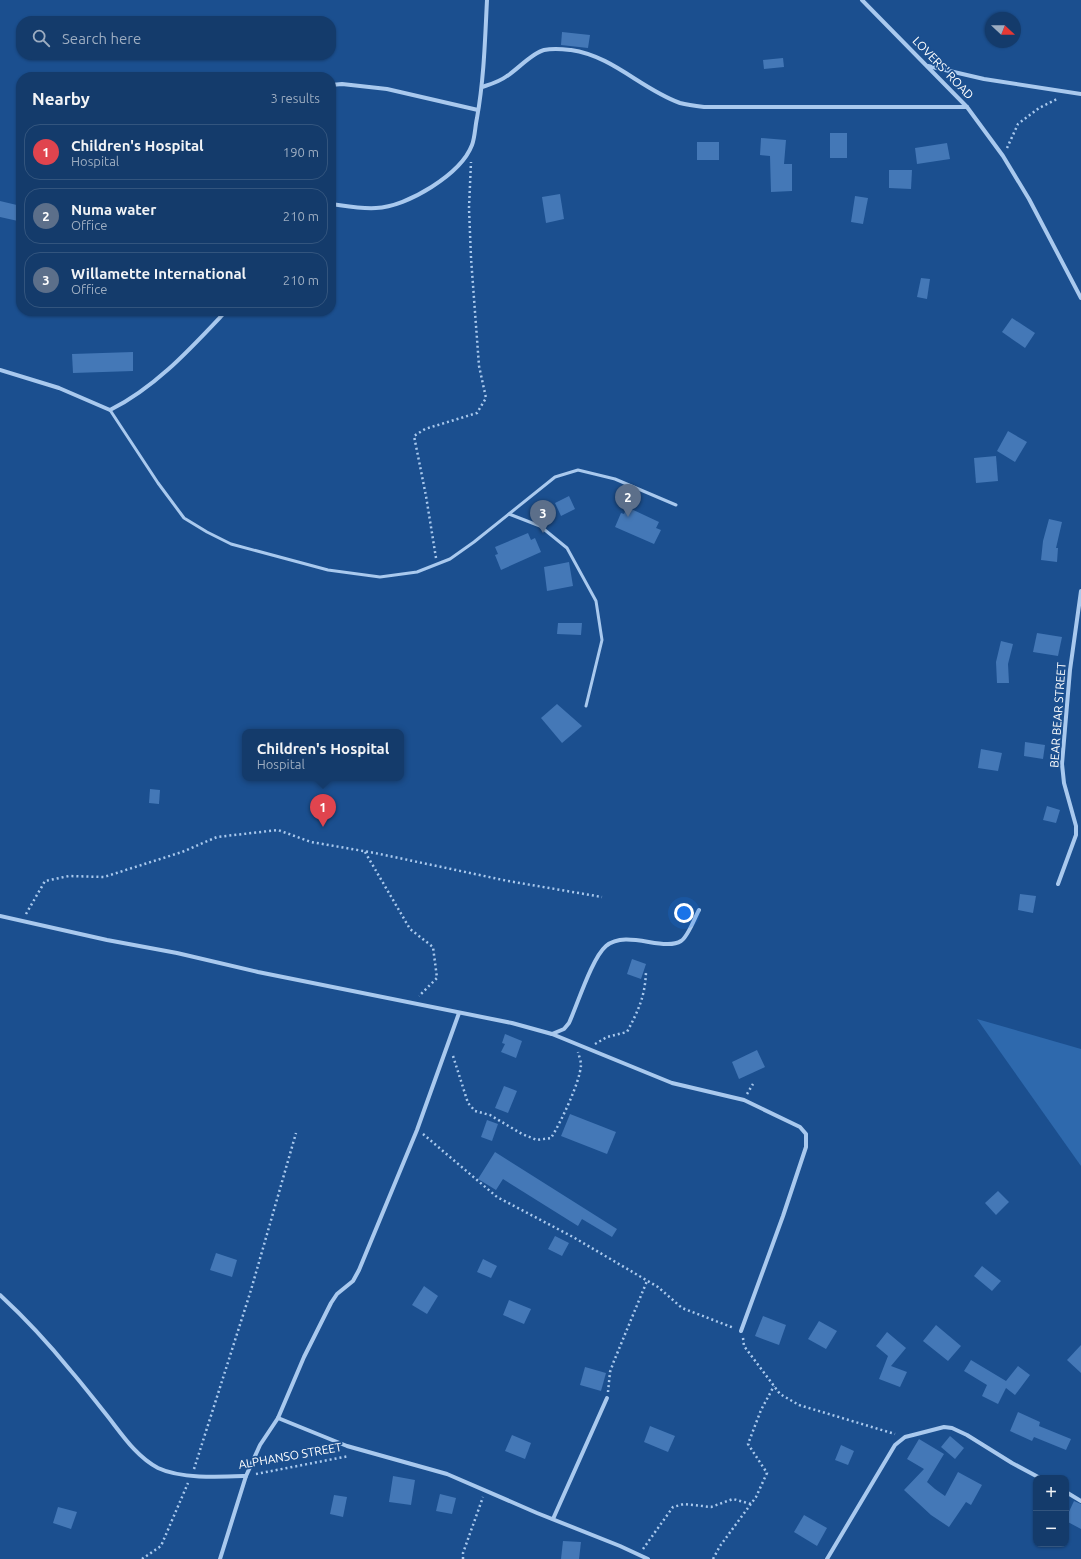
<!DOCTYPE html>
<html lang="en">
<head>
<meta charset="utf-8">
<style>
  :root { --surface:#143b6b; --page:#214673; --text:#f1f3f6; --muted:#9dadc1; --line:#33557e; --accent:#ffd166 }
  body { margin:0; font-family:Ubuntu,sans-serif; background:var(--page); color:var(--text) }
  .controls { position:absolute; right:12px; bottom:12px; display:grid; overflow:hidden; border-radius:8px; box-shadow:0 1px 3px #0004 }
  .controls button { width:36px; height:36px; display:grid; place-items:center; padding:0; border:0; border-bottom:1px solid var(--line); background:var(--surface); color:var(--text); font:20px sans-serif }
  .compass { position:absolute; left:985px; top:12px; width:36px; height:36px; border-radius:50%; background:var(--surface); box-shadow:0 1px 3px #0004; rotate:112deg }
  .you { position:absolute; left:684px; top:913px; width:14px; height:14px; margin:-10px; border:3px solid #fff; border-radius:50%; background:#1a73e8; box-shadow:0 0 0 6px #1a73e833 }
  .badge { display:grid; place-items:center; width:26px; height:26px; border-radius:50%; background:var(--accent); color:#fff; font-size:13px; font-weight:700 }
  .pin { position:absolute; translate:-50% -33px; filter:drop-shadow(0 1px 2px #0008) }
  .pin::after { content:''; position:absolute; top:21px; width:14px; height:12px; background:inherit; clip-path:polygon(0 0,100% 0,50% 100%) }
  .popup { position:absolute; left:242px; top:729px; width:162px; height:52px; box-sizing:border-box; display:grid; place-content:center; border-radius:8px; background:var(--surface); filter:drop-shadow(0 1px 3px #0005); font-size:13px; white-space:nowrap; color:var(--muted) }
  .popup b { font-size:15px; color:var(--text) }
  .popup::after { content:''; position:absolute; left:50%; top:100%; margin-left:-8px; border:8px solid transparent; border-top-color:var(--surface) }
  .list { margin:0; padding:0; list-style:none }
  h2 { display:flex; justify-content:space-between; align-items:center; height:52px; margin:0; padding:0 16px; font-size:17px }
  h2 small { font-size:13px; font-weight:400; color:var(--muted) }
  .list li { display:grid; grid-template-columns:26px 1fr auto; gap:12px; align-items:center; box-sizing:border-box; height:56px; margin:0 8px 8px; padding:0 8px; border:1px solid var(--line); border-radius:16px }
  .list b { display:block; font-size:15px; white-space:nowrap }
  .list p { margin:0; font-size:13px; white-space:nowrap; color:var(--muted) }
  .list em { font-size:13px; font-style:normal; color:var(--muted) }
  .icon { flex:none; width:22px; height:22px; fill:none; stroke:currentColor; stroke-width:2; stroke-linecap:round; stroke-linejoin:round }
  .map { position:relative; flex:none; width:1081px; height:1559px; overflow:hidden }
  .search { position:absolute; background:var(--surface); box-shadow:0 1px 3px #0004; left:16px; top:16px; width:320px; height:44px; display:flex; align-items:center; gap:10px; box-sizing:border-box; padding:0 14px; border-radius:16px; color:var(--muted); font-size:15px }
  .panel { position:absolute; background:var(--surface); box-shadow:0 1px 3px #0004; left:16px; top:72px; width:320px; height:244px; border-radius:16px }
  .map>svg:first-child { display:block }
  .green { fill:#2e69ad }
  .building { fill:#4478b7 }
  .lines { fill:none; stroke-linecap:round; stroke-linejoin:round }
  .path { stroke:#a9c9ee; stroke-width:2.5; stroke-dasharray:2 3; stroke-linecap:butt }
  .lane { stroke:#a9c9ee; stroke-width:3 }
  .street { stroke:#a9c9ee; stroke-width:4 }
  .labels { text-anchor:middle; stroke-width:3.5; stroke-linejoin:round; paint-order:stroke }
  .street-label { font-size:12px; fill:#fff; stroke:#1b4f8f }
</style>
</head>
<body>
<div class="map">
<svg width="1081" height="1559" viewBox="0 0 1081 1559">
  <rect width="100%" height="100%" fill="#1b4f8f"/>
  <path class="green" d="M977,1019L1081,1049V1166Z"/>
  <g class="building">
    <path d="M562,32L590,35L588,48L561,45Z"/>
    <path d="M783,58L784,67L764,69L763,60Z"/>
    <rect x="830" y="133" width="17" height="25"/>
    <path d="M761,138L786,140L784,164H792V191L771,192L770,156L760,155Z"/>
    <rect x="697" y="142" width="22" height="18"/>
    <path d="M947,143L950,159L917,164L915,148Z"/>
    <path d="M889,170H912L911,189L889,188Z"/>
    <path d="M560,194L564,219L546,223L542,197Z"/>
    <path d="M855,196L868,198L863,224L851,222Z"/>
    <path d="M0,201L21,206L18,221L0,217Z"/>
    <path d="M921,278L930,279L927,299L917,297Z"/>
    <path d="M1012,318L1035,333L1025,348L1002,332Z"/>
    <path d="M133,352V371L73,373L72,354Z"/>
    <path d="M1008,431L1027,442L1015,462L997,451Z"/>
    <path d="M996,456L998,481L976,483L974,458Z"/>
    <path d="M569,496L575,509L561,516L555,503Z"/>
    <path d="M627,507L659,522L656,528L661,530L654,544L615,527L621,513L624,514Z"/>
    <path d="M1049,519L1062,522L1056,548H1058L1057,562L1041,560L1043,541Z"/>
    <path d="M528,533L531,540L535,538L541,552L501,570L495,555L498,554L495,547Z"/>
    <path d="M569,562L573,586L547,591L544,567Z"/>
    <path d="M558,623H582L581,635L557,634Z"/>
    <path d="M1037,633L1062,637L1058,656L1033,652Z"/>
    <path d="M1001,641L1013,644L1008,664L1009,683H997L996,662Z"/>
    <path d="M557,704L582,726L562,743L541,718Z"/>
    <path d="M1025,742L1045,745L1043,759L1024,756Z"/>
    <path d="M981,749L1002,753L998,771L978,768Z"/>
    <path d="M150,789L160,790L159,804L149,803Z"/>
    <path d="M1047,806L1060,810L1056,823L1043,820Z"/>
    <path d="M1020,894L1036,896L1033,913L1018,910Z"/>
    <path d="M632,959L646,964L641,979L627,974Z"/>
    <path d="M505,1034L522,1041L516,1058L501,1052L505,1044L502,1043Z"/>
    <path d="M757,1050L765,1067L739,1079L732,1062Z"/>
    <path d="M504,1086L517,1091L508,1113L495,1108Z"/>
    <path d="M570,1114L616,1132L607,1154L561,1136Z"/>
    <path d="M487,1120L498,1124L492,1141L481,1137Z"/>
    <path d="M495,1152L617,1229L612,1237L582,1219L578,1226L503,1179L496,1190L478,1179Z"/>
    <path d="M998,1191L1009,1202L996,1215L985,1203Z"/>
    <path d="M555,1236L569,1243L562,1256L548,1249Z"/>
    <path d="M216,1253L237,1260L232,1277L210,1270Z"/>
    <path d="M483,1259L497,1266L491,1278L477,1272Z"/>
    <path d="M982,1266L1001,1281L992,1291L974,1276Z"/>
    <path d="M424,1286L438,1296L427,1314L412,1305Z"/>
    <path d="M509,1300L531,1309L524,1324L503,1315Z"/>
    <path d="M763,1316L786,1325L779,1345L755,1336Z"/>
    <path d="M819,1321L837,1331L826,1349L808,1339Z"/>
    <path d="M936,1325L961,1346L948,1361L923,1341Z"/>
    <path d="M887,1332L906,1348L891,1366L907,1372L900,1387L879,1379L888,1356L876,1346Z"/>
    <path d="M1081,1345V1373L1067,1360Z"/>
    <path d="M971,1360L1006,1381L1018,1366L1030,1375L1015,1395L1006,1388L998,1404L982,1396L987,1385L964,1371Z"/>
    <path d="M585,1367L606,1373L601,1391L580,1385Z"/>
    <path d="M1018,1412L1040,1422L1039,1426L1071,1439L1066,1450L1034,1437L1032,1441L1010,1431Z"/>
    <path d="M650,1426L675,1436L668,1452L644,1442Z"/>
    <path d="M512,1435L531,1443L525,1459L505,1451Z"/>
    <path d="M950,1436L964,1448L955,1459L941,1447Z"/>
    <path d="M919,1439L944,1454L927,1482L935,1489L945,1496L958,1472L982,1485L971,1505L966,1502L949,1527L931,1515L904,1490L924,1469L907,1459Z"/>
    <path d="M841,1445L854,1451L848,1465L835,1460Z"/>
    <path d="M393,1476L415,1480L411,1505L389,1502Z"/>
    <path d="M440,1494L456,1498L452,1514L436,1511Z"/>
    <path d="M334,1495L347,1497L343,1517L330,1514Z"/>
    <path d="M1074,1501L1081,1504V1529L1066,1521V1518Z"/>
    <path d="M58,1507L77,1512L71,1529L53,1523Z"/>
    <path d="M804,1515L827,1528L817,1546L794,1532Z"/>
    <path d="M563,1541L581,1542L579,1559H561Z"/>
  </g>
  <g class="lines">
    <g class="path">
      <path d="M1007,148L1018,124L1039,108L1057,99"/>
      <path d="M436,558L426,496L414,436L425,429L477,413L486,398L479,366L471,258L469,208L471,162"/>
      <path d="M365,852L410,929L433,947L437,978L419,996"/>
      <path d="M26,914L45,881L69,876L104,877L182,852L217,837L278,830L311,842L375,853L508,881L602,897"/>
      <path d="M595,1044L607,1037L627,1032C638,1011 645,997 646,972"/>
      <path d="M453,1056L468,1103L475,1111L490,1115L522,1134L537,1140L551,1138C561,1122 580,1082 581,1065C581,1061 579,1056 578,1052"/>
      <path d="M747,1094L753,1084"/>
      <path d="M423,1134L497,1197L573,1237L658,1287L682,1308L734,1328"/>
      <path d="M743,1338L744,1346L780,1394L799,1405L895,1434"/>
      <path d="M608,1392L610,1372L614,1361L647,1281"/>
      <path d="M194,1469L251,1290L296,1133"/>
      <path d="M256,1474L349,1456"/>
      <path d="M643,1549L673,1507L684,1504L711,1507L733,1499L751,1504"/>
      <path d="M142,1559L161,1546L188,1483"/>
      <path d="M463,1559V1553L483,1497"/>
      <path d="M713,1559L720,1546L756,1497L767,1473L748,1444L761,1410L774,1386"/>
    </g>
    <g class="lane">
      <path d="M110,410L158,483L184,518L207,532L231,544L328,570L380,577L417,572L450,559L474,542L555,477L578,470L615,479L676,505"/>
      <path d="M509,514L540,526L567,548L596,601L602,640L586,706"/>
    </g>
    <g class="street">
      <path d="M862,0L967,107L1003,156L1029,199L1081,298"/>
      <path d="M928,66L984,79L1081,94"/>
      <path d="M331,85L342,84L387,89L478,110"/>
      <path d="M482,87C491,84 499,82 507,76C518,69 532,53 544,50C554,48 562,49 571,50C613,56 641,89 680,103C688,105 696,106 704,107H967"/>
      <path d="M331,204C346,206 361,209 376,208C407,207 461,174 472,145C475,137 475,127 477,118C484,79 485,40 487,0"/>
      <path d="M0,370L59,388L110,410C156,387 191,348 226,311"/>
      <path d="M1058,884L1076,835V826L1064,783L1062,764L1070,670L1081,591"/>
      <path d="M0,916L107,940L177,953L258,972L512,1023L552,1034L672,1083L744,1100L800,1127L806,1134V1147L783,1216L741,1331"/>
      <path d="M552,1034L564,1029L569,1023C578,1003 592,958 606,946C626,929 664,952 681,941C688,937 695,917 699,910"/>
      <path d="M0,1295C25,1318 49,1344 71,1371C84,1386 96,1402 109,1418C123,1436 137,1457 158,1468C181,1479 220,1477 246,1476"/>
      <path d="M278,1418L347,1446L447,1474L537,1513L620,1546L648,1559"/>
      <path d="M1066,1492L1081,1501"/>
      <path d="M553,1519L607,1398"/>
      <path d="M220,1559L246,1476L260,1445L278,1418L304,1357L331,1303L337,1294L353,1281L359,1270L417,1130L459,1013"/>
      <path d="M827,1559L895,1445L905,1437L913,1435L944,1427L952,1428L967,1435L1012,1463L1040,1478"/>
    </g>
  </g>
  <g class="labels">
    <g class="street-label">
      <text transform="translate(943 68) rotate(46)" y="4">LOVERS' ROAD</text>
      <text transform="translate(1058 715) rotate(-86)" y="4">BEAR BEAR STREET</text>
      <text transform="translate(290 1456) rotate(-10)" y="4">ALPHANSO STREET</text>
    </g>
  </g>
</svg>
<div class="controls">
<button>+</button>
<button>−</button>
</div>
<svg class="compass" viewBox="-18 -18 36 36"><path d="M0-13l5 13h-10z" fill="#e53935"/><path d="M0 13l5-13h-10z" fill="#9dadc1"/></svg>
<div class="you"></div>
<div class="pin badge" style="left:323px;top:827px;background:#e0444e">1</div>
<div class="popup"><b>Children's Hospital</b>Hospital</div>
<div class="pin badge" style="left:628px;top:517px;background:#5c6f8a">2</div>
<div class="pin badge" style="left:543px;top:533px;background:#5c6f8a">3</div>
<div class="search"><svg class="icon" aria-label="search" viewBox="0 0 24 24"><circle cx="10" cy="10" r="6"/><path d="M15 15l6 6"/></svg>Search here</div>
<section class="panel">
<h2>Nearby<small>3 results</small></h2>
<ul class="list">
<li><span class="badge" style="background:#e0444e">1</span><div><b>Children's Hospital</b><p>Hospital</p></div><em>190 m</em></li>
<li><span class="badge" style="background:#5c6f8a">2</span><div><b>Numa water</b><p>Office</p></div><em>210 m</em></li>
<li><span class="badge" style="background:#5c6f8a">3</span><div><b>Willamette International</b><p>Office</p></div><em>210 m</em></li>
</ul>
</section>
</div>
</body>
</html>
